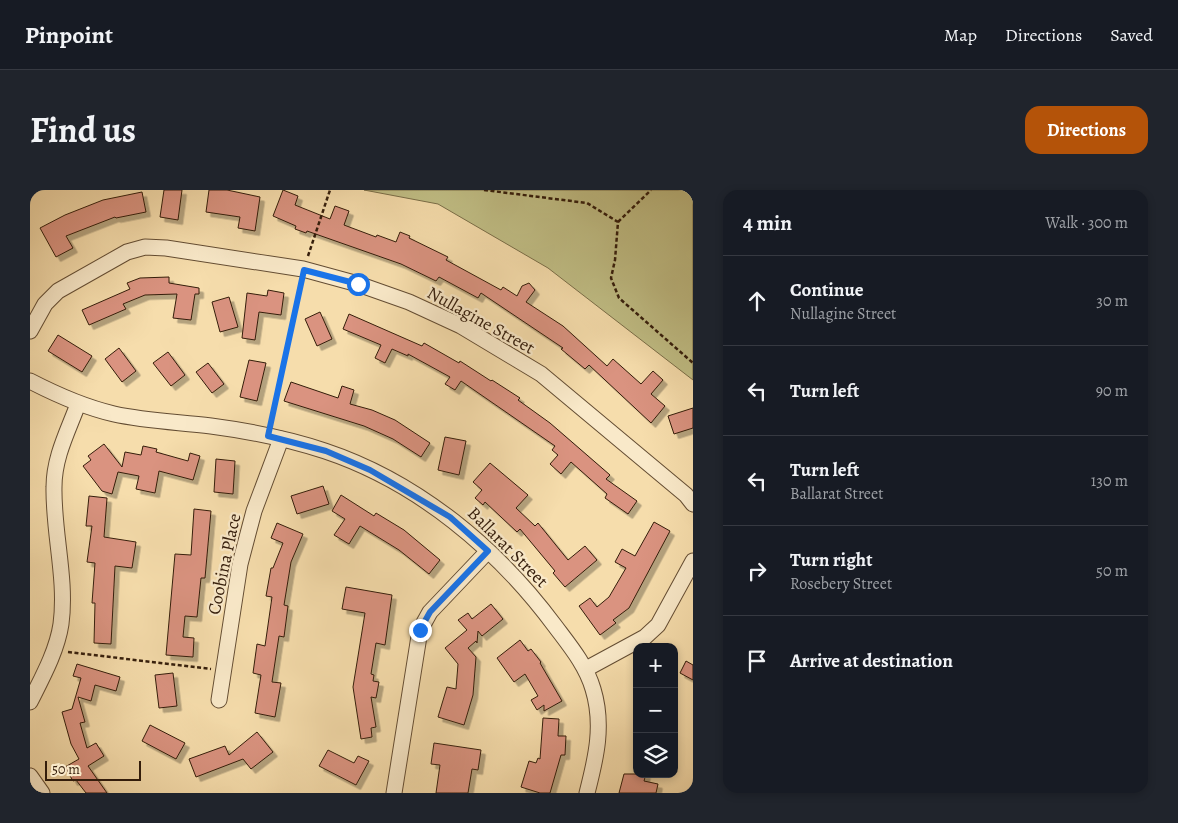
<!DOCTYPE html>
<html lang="en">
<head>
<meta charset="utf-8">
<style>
  :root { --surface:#171b24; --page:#20242c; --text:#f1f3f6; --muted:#9ea1a6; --line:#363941; --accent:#b45309 }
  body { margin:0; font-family:Alegreya,serif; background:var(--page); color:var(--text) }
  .controls { position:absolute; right:15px; bottom:15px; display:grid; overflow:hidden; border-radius:10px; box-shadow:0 2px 8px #0003 }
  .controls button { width:45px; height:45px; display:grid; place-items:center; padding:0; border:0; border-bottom:1px solid var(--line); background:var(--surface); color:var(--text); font:25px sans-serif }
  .scale { position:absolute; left:15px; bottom:12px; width:96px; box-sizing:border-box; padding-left:5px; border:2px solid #341d0b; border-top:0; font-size:14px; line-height:18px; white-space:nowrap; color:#341d0b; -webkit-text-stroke:4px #f9e9c9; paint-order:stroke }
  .stop { position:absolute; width:15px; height:15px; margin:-11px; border:4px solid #1a73e8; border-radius:50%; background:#fff }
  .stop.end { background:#1a73e8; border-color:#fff; box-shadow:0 1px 5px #0008 }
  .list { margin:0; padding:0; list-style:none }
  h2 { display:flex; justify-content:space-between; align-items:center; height:65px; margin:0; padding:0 20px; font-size:21px }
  h2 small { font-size:16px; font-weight:400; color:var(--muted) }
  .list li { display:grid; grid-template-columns:32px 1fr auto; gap:15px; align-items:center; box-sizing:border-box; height:90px; padding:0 20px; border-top:1px solid var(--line) }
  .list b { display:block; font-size:19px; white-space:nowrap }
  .list p { margin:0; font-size:16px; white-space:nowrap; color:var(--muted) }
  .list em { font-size:16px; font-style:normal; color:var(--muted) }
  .icon { flex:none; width:28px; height:28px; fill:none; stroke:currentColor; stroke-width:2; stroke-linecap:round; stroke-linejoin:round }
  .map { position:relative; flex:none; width:663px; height:603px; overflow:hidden; border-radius:15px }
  header { display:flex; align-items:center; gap:30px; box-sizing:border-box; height:70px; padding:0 25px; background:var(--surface); border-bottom:1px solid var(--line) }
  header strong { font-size:24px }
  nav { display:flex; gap:28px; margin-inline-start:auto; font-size:18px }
  .intro { display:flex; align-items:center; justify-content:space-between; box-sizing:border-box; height:120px; padding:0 30px }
  h1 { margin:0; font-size:35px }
  .button { padding:12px 22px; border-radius:15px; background:var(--accent); color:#fff; font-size:18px; font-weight:700 }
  main { display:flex; gap:30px; padding:0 30px }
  aside { flex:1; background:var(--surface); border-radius:15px; box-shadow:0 2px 8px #0003 }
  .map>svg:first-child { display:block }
  .green { fill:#c1bf86; stroke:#7a6e48 }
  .building { fill:#da9380; stroke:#341d0b; filter:url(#shadow) }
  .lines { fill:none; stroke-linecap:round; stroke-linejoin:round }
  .minor-casing { stroke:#644d33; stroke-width:17 }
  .path { stroke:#341d0b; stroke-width:2.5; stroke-dasharray:4 2.5; stroke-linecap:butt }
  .minor { stroke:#f9e9c9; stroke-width:15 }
  .route { stroke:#1a73e8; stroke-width:6 }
  .labels { text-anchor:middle; stroke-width:4.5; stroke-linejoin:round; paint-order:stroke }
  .street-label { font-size:18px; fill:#341d0b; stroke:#f9e9c9 }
</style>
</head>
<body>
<header>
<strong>Pinpoint</strong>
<nav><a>Map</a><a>Directions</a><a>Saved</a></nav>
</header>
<div class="intro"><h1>Find us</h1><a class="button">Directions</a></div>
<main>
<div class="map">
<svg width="663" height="603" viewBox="0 0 663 603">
  <defs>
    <filter id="shadow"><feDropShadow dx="4.5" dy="4.5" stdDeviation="0" flood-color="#0004"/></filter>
  </defs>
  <rect width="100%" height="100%" fill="#f6ddac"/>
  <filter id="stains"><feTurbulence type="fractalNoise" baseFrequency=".004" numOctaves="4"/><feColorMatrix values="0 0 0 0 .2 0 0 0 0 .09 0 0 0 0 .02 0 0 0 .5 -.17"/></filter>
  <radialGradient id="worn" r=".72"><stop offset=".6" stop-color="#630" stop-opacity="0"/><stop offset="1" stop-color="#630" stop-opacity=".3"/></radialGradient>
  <path class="green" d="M334,0H663V190L518,78L408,14Z"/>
  <g class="building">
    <path d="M134,0H152L148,30L130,27Z"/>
    <path d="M179,0H197L230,7L225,41L208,38L210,27L176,22Z"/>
    <path d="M253,0L268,6L265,15L300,29L305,16L319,21L314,35L346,47L347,45L366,52L370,42L380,46L379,48L418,67L416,70L471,100L473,97L487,106L492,96L499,93L505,100L496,112L533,136L577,176L583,169L611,194L623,181L633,190L621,204L635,216L621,233L559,175L555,179L531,159L533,158L451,103L448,108L409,87L406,91L371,74L277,41L276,43L265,39L266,36L243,26Z"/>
    <path d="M112,2L116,22L86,28L85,27L36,46L43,58L26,67L10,38L35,25L73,10Z"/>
    <path d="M139,87V93L169,98V104H165L161,130L143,128L147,104L115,105L93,114L96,119L59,135L52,120L100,99L97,93L110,88Z"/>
    <path d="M238,100L254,103L251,125L229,122L225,150L212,148L217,103L237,106Z"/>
    <path d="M199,107L208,137L190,142L182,112Z"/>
    <path d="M290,122L302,149L287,156L275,129Z"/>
    <path d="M319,124L392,156L394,153L429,173L430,171L461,191L462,190L490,208L488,210L520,233L580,285L576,289L607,311L598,324L575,308L577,304L541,272L531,284L520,274L528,265L522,260L525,256L431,191L425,200L415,194L420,187L378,164V166L362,159L355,173L345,168L351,155L313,139Z"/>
    <path d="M28,145L62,166L52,182L18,161Z"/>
    <path d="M89,158L106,181L92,192L75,169Z"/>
    <path d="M138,162L155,185L141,196L123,173Z"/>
    <path d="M219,170L236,173L227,211L210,207Z"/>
    <path d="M178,173L194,194L182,203L166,182Z"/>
    <path d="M261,192L308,208L312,196L324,200L320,214L342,220L365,230L400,253L391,267L363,249L334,236L254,211Z"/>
    <path d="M663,218V238L644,244L638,226Z"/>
    <path d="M415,247L436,251L429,285L408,280Z"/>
    <path d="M74,254L92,277L95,262L111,265L113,256L127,259L126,262L158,271L160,263L170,266L163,290L129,281L125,303L106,299L109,286L88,282L82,304L72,301L53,276L61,270L58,266Z"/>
    <path d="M186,269L205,271L203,304L184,302Z"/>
    <path d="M460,273L498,305L486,318L505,336L508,333L538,370L555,356L567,370L535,397L523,383L525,381L490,339L487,342L455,312L453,315L445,308L452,300L443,292Z"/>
    <path d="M293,296L299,314L267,324L261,306Z"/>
    <path d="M311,305L344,326L346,323L374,340L410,370L399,384L369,360L330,336L319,354L304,345L315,329L302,321Z"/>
    <path d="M59,306L77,308L74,347L106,352L102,378L85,376L81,454L64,453L65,413H62L65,373L57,372L62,336H56Z"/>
    <path d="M164,319L181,321L175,388H171L167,427L155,426L153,447L164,448L163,467L136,465L145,364L161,365Z"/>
    <path d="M624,332L640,341L599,418L583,430L586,433L570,445L549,416L560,408L567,417L579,407L596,378L585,372L592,359L605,366Z"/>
    <path d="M247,333L273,344L261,372L254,415L258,416L254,447L249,446L242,492L251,493L245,527L225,523L231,485L223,483L227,454L235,456L242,407L236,406L241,378H243L253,353L241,348Z"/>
    <path d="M316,397L362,405L355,455L346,453L341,484L344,485L343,491L349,492L346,508L341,507L346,537L341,538L342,547L331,549L323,497L335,423L312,419Z"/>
    <path d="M461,414L473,429L452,446L448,441L447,453L446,451L438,458L446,467L443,505L434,535L408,527L417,497L426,499L428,474L415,458L437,440L428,430L438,423L442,429Z"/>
    <path d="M490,450L498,461L501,459L511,472L510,473L532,511L514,521V515L507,520L501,510L508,506L495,484L484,492L467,468Z"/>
    <path d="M656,471L663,475V490L650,483Z"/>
    <path d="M47,474L90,487L86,501L65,495L61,511L48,507L55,532L50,533L57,558L66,553L74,566L58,576L77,603H56L46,590L43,591L35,577L49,569L41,554L32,522L42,519L51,488L43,486Z"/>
    <path d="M143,483L147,516L129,518L125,485Z"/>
    <path d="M513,528L529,529L528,546H536L535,565H531L520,603H510L491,597L499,571L506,573L508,568L510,569Z"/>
    <path d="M120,535L155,553L146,569L112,551Z"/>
    <path d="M227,542L243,562L221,579L213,569L166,587L159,569L195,556L199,565Z"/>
    <path d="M404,553L451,560L448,580L442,579L438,603H406L410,575L401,574Z"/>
    <path d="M298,560L324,573L328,566L339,571L326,595L289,576Z"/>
    <path d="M594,584H616L614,591L628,594L626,603H589Z"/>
  </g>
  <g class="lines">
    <g class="minor-casing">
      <g id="minor">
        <path d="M0,141L15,114L28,101L97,62L115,57L136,58L273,79L328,94L379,112L431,136L511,184L656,305L663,314"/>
        <path d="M0,191C27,205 54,217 84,224C116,231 148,232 181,236C219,241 259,249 295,261C388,292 468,359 525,436C540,456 556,475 563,499C574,535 566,568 557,603"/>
        <path d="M556,479L615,447L628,435L663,371"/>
        <path d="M189,510L210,374L224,321L251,249"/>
        <path d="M0,512C12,488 27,461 31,434C37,389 23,342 24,297C24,267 38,241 48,214"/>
        <path d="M0,586L12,603"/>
        <path d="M364,603L390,440L400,422L458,361"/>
      </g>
    </g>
    <g class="path">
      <path d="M454,0L557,13L588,32L585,70L581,88L589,108L663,173"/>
      <path d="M588,32L621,0"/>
      <path d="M278,66L300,0"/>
      <path d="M241,232L271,91"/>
      <path d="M38,462L181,479"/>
    </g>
    <use href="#minor" class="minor"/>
  </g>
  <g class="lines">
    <path class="route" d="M328,94L274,80L238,246L296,261L340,280L420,327L458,361L400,422L390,440"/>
  </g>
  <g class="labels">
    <g class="street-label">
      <text transform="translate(451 130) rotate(29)" y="6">Nullagine Street</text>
      <text transform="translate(478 357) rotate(45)" y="6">Ballarat Street</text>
      <text transform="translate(194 374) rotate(-78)" y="6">Coobina Place</text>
    </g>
  </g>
  <rect width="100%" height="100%" filter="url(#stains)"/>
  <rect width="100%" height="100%" fill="url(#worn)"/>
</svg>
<div class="controls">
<button>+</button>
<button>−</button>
<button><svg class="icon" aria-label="layers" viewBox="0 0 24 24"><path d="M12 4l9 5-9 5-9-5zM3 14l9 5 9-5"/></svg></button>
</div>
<div class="scale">50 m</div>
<div class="stop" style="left:328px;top:94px"></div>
<div class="stop end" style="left:390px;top:440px"></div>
</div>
<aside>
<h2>4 min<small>Walk · 300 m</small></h2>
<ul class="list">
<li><svg class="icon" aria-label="ahead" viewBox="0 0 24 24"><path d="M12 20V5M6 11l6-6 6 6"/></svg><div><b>Continue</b><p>Nullagine Street</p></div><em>30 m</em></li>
<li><svg class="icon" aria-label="left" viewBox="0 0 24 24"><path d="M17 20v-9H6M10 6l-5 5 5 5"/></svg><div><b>Turn left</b></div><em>90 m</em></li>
<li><svg class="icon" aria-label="left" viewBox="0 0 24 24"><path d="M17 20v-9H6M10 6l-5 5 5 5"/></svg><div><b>Turn left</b><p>Ballarat Street</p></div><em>130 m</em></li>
<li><svg class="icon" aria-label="right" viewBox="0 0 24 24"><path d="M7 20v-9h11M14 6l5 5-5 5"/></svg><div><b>Turn right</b><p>Rosebery Street</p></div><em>50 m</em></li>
<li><svg class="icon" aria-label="arrive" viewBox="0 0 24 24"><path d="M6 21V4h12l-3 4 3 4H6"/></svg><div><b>Arrive at destination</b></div></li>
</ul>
</aside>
</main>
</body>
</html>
